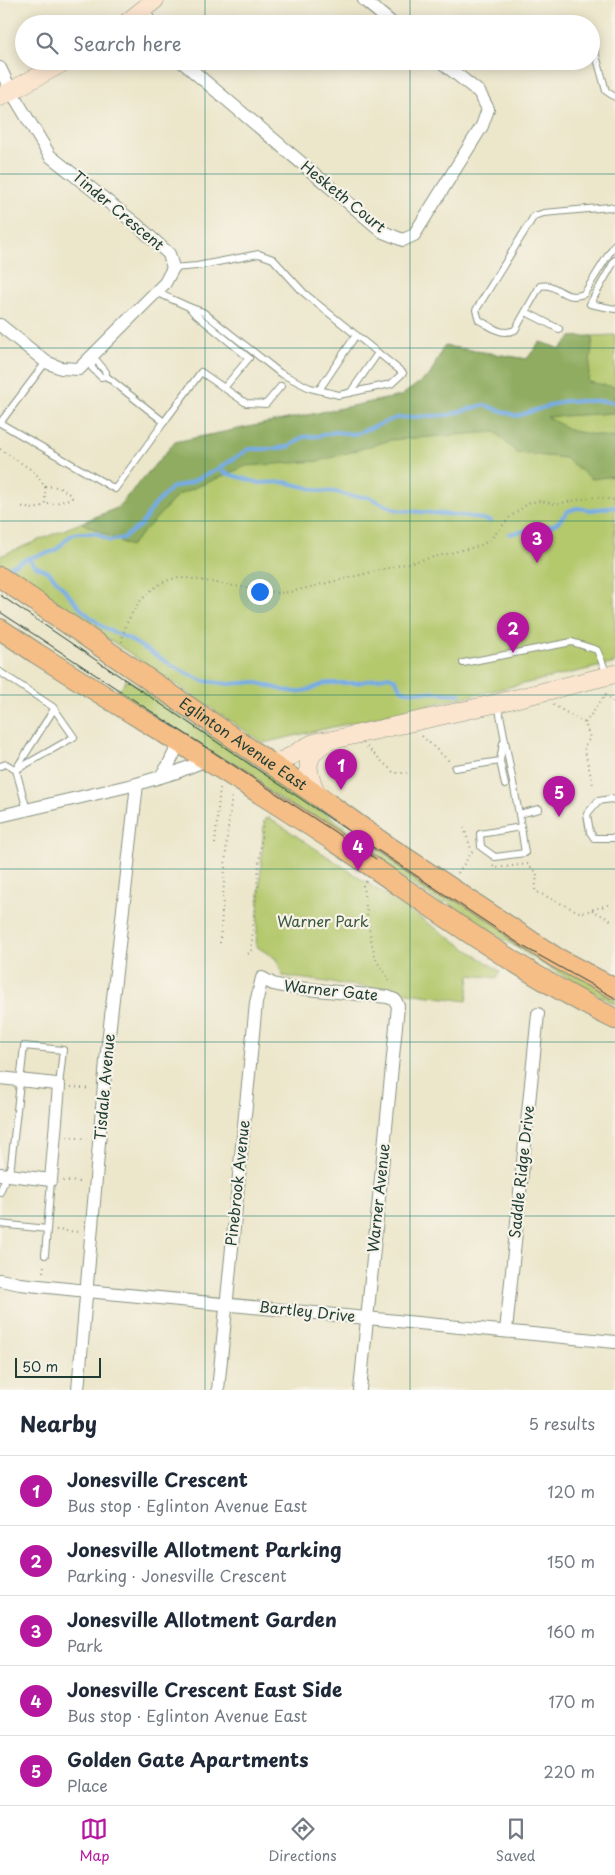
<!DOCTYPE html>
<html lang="en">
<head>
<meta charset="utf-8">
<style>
  :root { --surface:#fff; --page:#f6f6f7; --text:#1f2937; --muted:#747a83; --line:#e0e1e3; --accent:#b5179e }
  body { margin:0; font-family:"Playpen Sans",sans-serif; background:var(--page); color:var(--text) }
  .scale { position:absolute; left:15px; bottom:12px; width:86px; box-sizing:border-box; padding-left:5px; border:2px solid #1f3d34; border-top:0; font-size:14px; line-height:18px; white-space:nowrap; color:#1f3d34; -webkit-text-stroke:4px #f7f3e8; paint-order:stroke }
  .you { position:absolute; left:259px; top:591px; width:18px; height:18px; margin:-12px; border:4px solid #fff; border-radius:50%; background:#1a73e8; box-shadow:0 0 0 8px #1a73e833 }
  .badge { display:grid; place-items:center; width:32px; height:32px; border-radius:50%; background:var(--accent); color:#fff; font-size:16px; font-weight:700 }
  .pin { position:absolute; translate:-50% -41px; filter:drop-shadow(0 1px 2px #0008) }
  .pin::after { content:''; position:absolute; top:26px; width:18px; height:15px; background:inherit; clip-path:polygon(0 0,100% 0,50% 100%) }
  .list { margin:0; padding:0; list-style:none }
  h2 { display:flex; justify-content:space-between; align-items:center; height:65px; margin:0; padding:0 20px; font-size:21px }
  h2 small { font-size:16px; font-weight:400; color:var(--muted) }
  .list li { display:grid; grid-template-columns:32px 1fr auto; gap:15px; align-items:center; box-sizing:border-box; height:70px; padding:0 20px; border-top:1px solid var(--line) }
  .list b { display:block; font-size:19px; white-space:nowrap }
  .list p { margin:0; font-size:16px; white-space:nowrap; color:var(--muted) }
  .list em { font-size:16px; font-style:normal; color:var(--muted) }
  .icon { flex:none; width:28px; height:28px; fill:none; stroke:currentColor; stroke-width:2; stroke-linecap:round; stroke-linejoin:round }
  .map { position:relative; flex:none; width:615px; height:1390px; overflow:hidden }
  .search { position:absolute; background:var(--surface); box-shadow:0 2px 12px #0003; left:15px; right:15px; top:15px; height:55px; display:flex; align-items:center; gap:12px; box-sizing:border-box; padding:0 18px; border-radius:28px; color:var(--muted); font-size:19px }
  .sheet { height:415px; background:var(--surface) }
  nav { display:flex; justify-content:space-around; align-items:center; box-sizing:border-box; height:70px; border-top:1px solid var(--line); background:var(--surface); font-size:14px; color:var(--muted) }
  nav a { display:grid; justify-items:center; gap:2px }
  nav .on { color:var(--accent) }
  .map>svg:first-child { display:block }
  .green { fill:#b4c86c; stroke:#6a8250 }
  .forest { fill:#8fac60; stroke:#57744a }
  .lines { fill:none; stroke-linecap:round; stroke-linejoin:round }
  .stream { stroke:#76ace4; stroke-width:4 }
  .lane-casing { stroke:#869280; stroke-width:8 }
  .street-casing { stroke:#869280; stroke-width:14 }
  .secondary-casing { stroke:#869280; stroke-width:19 }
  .primary-casing { stroke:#869280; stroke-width:22 }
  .path { stroke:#869280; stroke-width:2; stroke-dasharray:1 4; stroke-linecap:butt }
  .lane { stroke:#fff; stroke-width:6 }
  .street { stroke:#fff; stroke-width:12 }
  .secondary { stroke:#fbe5cf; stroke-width:18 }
  .primary { stroke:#f6be87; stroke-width:20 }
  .tram { stroke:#1f3d34; stroke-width:1 }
  .grid { fill:none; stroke:#0f766e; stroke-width:1; stroke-opacity:0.55 }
  .labels { text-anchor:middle; stroke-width:4.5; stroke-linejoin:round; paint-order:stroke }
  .street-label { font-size:15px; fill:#1f3d34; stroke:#f7f3e8 }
  .park-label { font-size:15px; fill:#3d593f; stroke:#f7f3e8 }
</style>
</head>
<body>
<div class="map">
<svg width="615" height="1390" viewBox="0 0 615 1390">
  <rect width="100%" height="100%" fill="#f7f3e8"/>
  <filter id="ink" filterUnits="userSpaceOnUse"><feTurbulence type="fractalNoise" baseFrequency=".02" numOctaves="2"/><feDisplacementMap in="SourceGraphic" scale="10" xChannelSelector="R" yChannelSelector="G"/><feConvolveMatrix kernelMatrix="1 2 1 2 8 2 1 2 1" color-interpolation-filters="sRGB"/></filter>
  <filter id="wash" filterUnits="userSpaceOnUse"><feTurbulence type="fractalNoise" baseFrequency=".0096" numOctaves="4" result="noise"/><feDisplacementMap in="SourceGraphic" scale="20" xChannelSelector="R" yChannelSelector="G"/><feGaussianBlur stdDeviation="1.12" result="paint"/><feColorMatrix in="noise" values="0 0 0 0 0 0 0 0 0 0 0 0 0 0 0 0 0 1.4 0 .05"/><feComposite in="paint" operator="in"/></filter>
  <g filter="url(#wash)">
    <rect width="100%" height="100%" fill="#ece6cb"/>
    <g class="green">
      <path d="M615,335V663L263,743L0,566V556L117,508L175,442L401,396L430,375L444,346L527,359L540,342L560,349L571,337Z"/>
      <path d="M127,679L369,843L615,997V1004C566,978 519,950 472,919L473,917L469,914L468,916L446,901L443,905L117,693Z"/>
      <path d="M268,817L500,971L498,975V978L470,975L467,1001L283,976L276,959L256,946L264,822Z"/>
    </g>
    <path class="forest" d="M593,336L588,382L615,387L614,413L547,417L572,431L615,438V476L592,479L565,458L517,453L495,432L391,440L320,461L246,466L178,495L130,546L82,523L117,508L175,442L401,396L430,375L444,346L527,359L540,342L561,349L571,337Z"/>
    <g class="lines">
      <g class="stream">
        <path d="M219,468L225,473L260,483L285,482L321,491L337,492L350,496L368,497L397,510L467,516L491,521"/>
        <path d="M509,534L553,525L558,522L568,511L577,508L592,510L615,507"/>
        <path d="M28,558L34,565L50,573L82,610L103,627L129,639L178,669L204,681L229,684L255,682L283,690L296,692L308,690L327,683H357L389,676L395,679L401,689L405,691L461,694"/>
        <path d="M7,568L28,558L55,551L70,536L77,533H96L110,541L123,538L141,525L154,506L171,488L189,483L218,469L249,449H271L288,447L303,437L318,436L335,432L355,434L396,418L448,415L484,405L517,416L564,401H604L615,403"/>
      </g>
    </g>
  </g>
  <g filter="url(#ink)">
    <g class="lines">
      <g class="lane-casing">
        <g id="lane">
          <path d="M591,37L606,91L615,97"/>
          <path d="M615,209L610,207L544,213L534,216L476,310L479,320C492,327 501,336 515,330L540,286C558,282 562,302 584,294L615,244"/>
          <path d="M615,260L590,304L615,309"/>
          <path d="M173,268L197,266L259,254L273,259L304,293L403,373L391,384L339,395L310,388L280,373L203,312L189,307"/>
          <path d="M156,292L189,307L194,313L249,358L224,388"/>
          <path d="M526,312L559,329"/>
          <path d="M89,360L92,363V368L101,377L106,376V372L97,361L92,363"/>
          <path d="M46,362L0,423L115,489L164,422L106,376"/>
          <path d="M319,390L356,335"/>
          <path d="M350,393L378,353"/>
          <path d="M164,422L201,372L246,403L266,404L281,386"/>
          <path d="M463,663L572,642L597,650L607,674"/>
          <path d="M0,672L53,707L74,737L16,770"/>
          <path d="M498,704L519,814L525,853L495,857L481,847L480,834L521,827"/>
          <path d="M500,761L505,785"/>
          <path d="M0,766L6,764L16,770L27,810"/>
          <path d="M455,768L500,761L503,743"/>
          <path d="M16,769L54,709"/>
          <path d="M615,800L611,799L598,801L587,814L590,832L594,838H615"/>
          <path d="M519,814L539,809"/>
          <path d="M0,1192L11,1165L24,1046L63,1050L59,1086"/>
          <path d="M0,1224L47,1229"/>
          <path d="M45,1255L51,1180"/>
        </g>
      </g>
      <g class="street-casing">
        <g id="street">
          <path d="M364,0L393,24"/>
          <path d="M143,11L151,24"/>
          <path d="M181,61L383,232L403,240L414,235L482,126L488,109L479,92L440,61"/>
          <path d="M0,68L11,91L50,156L136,224L169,254L173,268L165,283L79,369L61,368L46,362L0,325"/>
          <path d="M160,777L168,766L179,743"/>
          <path d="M0,816L137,784L177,772L206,760"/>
          <path d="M0,1078L56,1084L59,1086L51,1180L0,1174"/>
          <path d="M0,1280L20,1284L87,1291L615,1342"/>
          <path d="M506,1331L538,1014"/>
          <path d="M78,1390L106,1061L137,784"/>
          <path d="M218,1390L256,1003L262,978L273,984L287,987L388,997L395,1000L398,1006L360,1390"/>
        </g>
      </g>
      <g class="secondary-casing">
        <g id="secondary">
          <path d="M125,24L155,0"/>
          <path d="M0,97L66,61"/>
          <path d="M271,763C295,761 303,740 332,740L498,703L615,674"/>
          <path d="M318,796C307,774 301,756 327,742"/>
        </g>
      </g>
      <g class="primary-casing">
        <g id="primary">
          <path id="s1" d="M0,577L318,796L383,843L555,957L615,989"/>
          <path d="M0,629L36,653C137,717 240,779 340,845C430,905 518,971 615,1019"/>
        </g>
      </g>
      <g class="path">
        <path d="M0,449L33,471L37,475L45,487V504C37,510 30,510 21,506"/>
        <path d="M45,487C55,485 67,489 72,498L53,504H45"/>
        <path d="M122,642C124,619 143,592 164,582C171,578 179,578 187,578L276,593L290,592L479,546L490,540L511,516L530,502L540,501L556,504L594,497L615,500"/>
        <path d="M605,695L615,703"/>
        <path d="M553,705L585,723L590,738L584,747L593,785"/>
        <path d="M585,723L608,691"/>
        <path d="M422,736L449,761"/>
        <path d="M367,747L394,773H407"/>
        <path d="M215,844L220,787"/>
        <path d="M493,866L495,868L528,864L537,873L535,891L581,913L608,905"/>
        <path d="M458,873L472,852L464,828"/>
        <path d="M366,881L363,886L364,894C368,915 369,940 377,961C381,970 389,974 389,985"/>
        <path d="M592,910L612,921"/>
        <path d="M220,943L227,837L232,794"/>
        <path d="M248,954L251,952L256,892L259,887L257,885L263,823L267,815"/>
        <path d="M71,1087L91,1089"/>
        <path d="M67,1137L87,1139"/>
        <path d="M63,1181L83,1182"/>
        <path d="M56,1230L78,1232"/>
        <path d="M43,1272L44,1265"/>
      </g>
      <use href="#lane" class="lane"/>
      <use href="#street" class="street"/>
      <use href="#secondary" class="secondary"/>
      <use href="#primary" class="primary"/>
      <g class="tram">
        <path d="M0,595L332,820L524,947L615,998"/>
        <path d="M0,612L376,859"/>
      </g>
    </g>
  </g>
  <path class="grid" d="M205,0V24M410,0V24M205,61V1390M410,61V1390M0,174H615M0,348H615M0,521H615M0,695H615M0,869H615M0,1042H615M0,1216H615"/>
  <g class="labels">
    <g class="street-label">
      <text transform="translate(343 197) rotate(39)" y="5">Hesketh Court</text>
      <text transform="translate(118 211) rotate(40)" y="5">Tinder Crescent</text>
      <text dy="5" stroke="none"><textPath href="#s1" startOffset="295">Eglinton Avenue East</textPath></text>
      <text transform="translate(331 991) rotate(6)" y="5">Warner Gate</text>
      <text transform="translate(105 1087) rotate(-85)" y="5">Tisdale Avenue</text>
      <text transform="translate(522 1172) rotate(-84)" y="5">Saddle Ridge Drive</text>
      <text transform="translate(238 1183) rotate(-84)" y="5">Pinebrook Avenue</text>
      <text transform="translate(379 1198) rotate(-84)" y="5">Warner Avenue</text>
      <text transform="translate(307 1312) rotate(6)" y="5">Bartley Drive</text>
    </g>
    <g class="park-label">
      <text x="323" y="927">Warner Park</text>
    </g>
  </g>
</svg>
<div class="scale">50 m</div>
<div class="you"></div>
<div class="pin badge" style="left:341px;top:790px">1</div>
<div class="pin badge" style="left:513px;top:653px">2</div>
<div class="pin badge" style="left:537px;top:563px">3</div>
<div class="pin badge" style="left:358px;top:871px">4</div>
<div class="pin badge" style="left:559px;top:817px">5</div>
<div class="search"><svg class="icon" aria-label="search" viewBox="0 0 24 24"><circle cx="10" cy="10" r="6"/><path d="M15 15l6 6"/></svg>Search here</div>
</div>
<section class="sheet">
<h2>Nearby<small>5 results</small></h2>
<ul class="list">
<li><span class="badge">1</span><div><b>Jonesville Crescent</b><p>Bus stop · Eglinton Avenue East</p></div><em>120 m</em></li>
<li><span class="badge">2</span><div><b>Jonesville Allotment Parking</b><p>Parking · Jonesville Crescent</p></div><em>150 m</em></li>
<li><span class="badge">3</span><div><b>Jonesville Allotment Garden</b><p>Park</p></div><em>160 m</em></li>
<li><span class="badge">4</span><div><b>Jonesville Crescent East Side</b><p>Bus stop · Eglinton Avenue East</p></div><em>170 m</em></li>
<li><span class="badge">5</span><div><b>Golden Gate Apartments</b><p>Place</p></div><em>220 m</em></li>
</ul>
</section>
<nav>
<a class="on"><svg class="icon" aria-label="map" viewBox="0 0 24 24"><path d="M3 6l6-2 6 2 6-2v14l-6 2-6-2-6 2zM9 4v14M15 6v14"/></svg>Map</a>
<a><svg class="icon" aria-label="directions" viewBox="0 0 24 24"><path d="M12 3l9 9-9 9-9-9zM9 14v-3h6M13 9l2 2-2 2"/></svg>Directions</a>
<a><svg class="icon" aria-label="saved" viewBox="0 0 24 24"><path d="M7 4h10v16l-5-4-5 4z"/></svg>Saved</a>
</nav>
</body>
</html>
